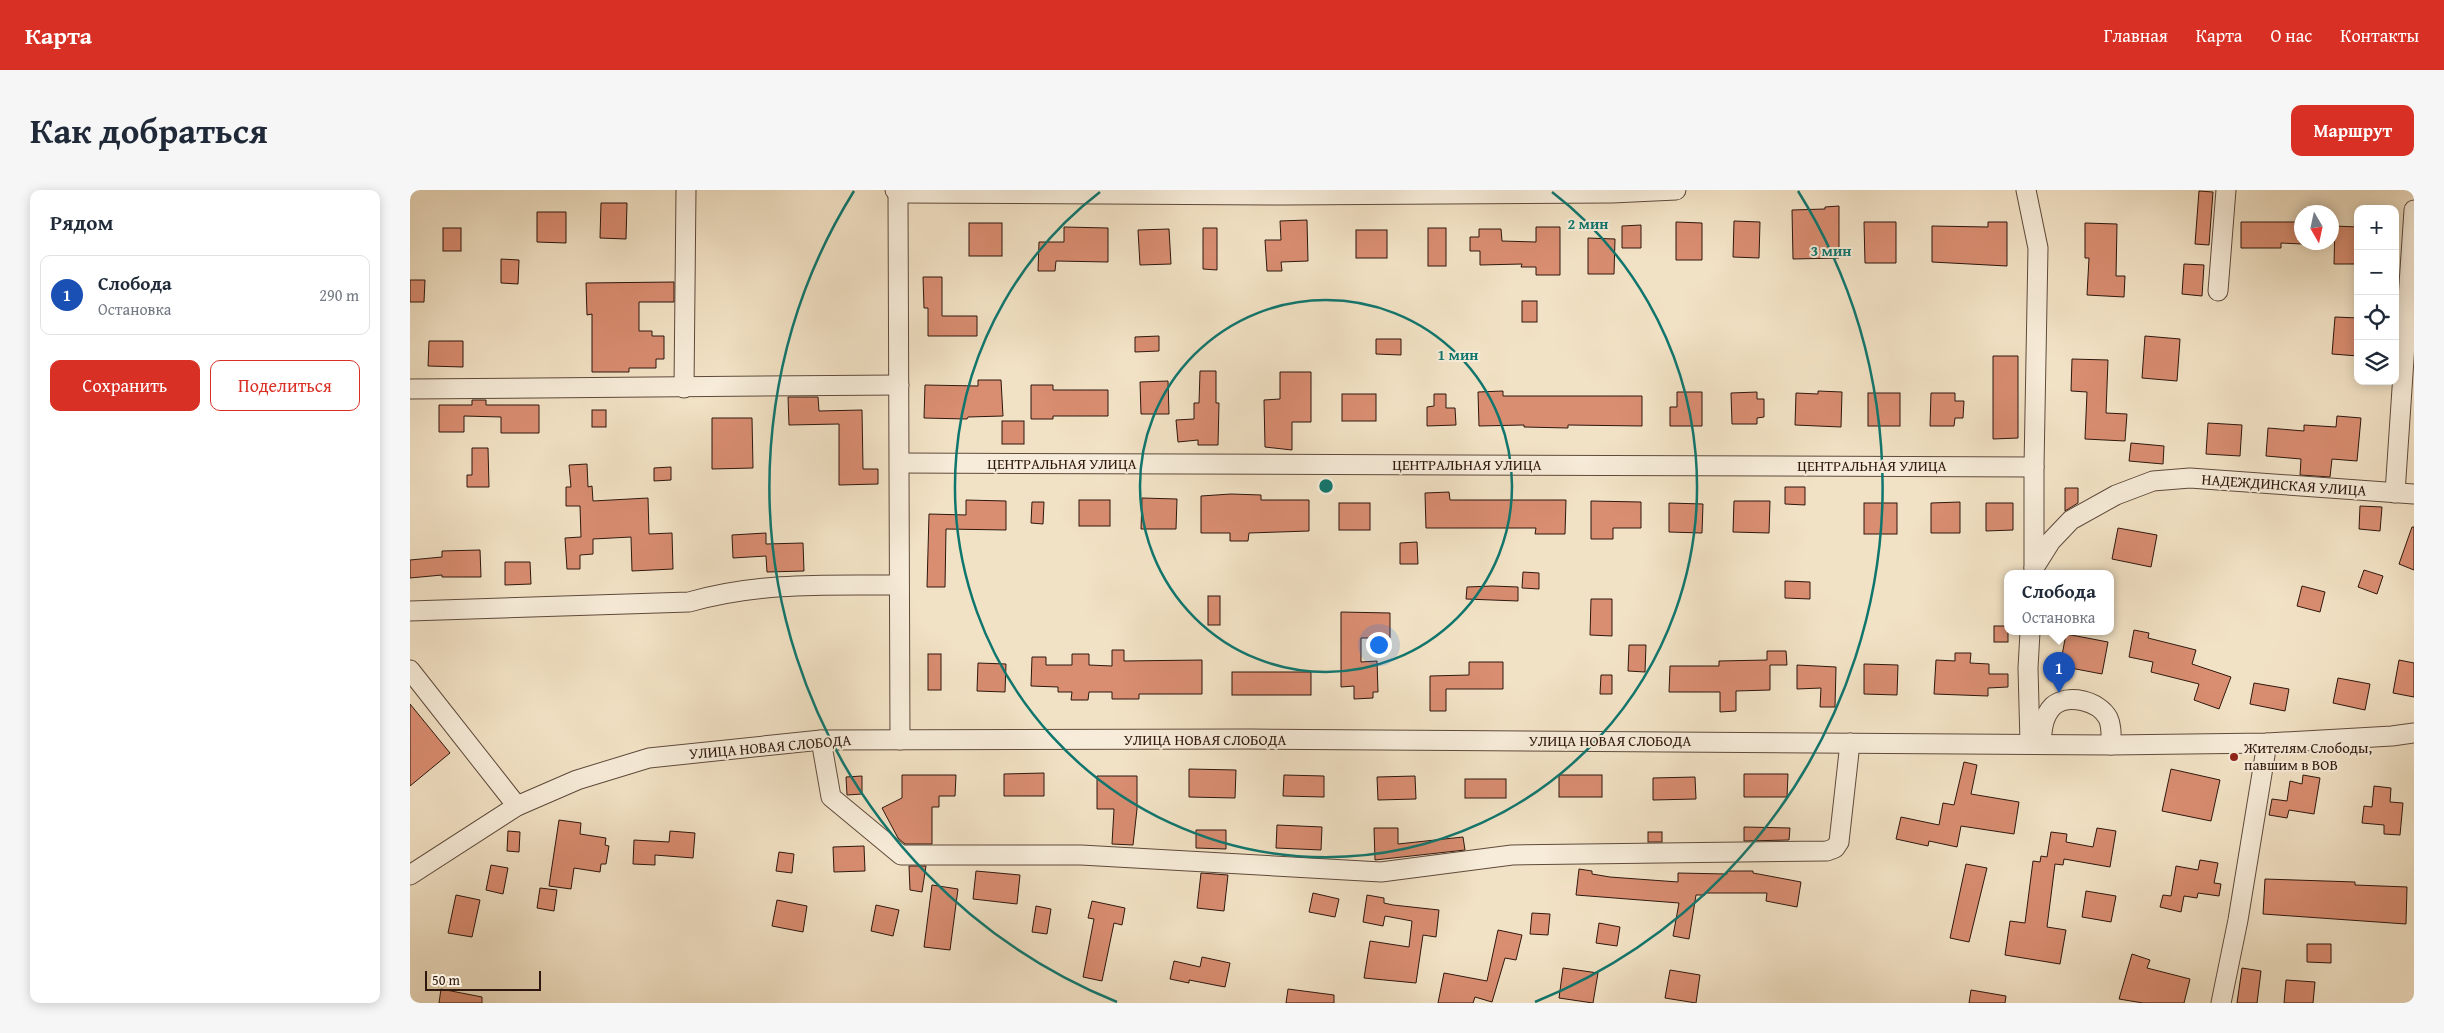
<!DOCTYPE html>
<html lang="ru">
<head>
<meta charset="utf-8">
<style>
  :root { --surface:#fff; --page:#f6f6f7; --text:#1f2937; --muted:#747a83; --line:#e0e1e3; --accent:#d93025 }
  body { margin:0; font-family:"Gentium Book Plus",serif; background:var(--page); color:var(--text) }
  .controls { position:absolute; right:15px; top:15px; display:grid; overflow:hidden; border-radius:10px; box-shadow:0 2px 12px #0003 }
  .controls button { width:45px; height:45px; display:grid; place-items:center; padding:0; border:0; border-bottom:1px solid var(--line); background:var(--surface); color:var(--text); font:25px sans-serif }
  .compass { position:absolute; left:1884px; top:15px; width:45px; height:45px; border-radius:50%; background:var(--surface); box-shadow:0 2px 12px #0003; rotate:171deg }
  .scale { position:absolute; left:15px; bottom:12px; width:116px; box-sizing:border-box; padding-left:5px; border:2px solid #2e170e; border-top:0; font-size:14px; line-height:18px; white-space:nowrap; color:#2e170e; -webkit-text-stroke:4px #f7ecd9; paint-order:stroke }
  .you { position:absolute; left:968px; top:454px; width:18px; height:18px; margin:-12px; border:4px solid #fff; border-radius:50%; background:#1a73e8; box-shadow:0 0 0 8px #1a73e833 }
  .badge { display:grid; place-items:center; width:32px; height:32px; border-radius:50%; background:var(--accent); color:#fff; font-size:16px; font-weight:700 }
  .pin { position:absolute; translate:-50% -41px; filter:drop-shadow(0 1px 2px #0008) }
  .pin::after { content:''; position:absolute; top:26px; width:18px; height:15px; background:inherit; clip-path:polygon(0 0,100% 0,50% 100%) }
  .popup { position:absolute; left:1594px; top:380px; width:110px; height:65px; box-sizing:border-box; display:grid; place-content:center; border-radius:10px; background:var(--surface); filter:drop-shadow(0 1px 4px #0005); font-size:16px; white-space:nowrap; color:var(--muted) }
  .popup b { font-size:19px; color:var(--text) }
  .popup::after { content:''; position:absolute; left:50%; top:100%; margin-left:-10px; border:10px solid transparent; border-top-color:var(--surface) }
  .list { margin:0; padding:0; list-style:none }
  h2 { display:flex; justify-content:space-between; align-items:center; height:65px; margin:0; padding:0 20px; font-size:21px }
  h2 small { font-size:16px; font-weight:400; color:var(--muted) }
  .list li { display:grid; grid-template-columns:32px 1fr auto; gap:15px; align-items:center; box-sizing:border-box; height:80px; margin:0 10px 10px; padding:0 10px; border:1px solid var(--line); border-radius:10px }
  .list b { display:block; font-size:19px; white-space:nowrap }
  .list p { margin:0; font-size:16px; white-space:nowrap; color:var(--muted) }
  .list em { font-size:16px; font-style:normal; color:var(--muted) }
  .actions { display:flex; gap:10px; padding:15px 20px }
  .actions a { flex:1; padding:11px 0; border:1px solid var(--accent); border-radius:10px; text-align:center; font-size:18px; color:var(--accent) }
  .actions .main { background:var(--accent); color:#fff }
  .icon { flex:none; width:28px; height:28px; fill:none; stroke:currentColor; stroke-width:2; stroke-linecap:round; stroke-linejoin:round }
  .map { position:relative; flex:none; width:2004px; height:813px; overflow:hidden; border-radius:10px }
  header { display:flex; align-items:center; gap:30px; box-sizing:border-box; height:70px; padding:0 25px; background:var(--accent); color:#fff }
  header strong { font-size:24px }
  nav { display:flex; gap:28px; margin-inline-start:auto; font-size:18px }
  .intro { display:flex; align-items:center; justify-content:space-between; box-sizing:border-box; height:120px; padding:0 30px }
  h1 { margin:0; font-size:35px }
  .button { padding:12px 22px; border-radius:10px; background:var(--accent); color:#fff; font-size:18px; font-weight:700 }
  main { display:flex; gap:30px; padding:0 30px }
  aside { flex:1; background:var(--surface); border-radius:10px; box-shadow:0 2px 12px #0003 }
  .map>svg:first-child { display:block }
  .building { fill:#d98d71; stroke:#2e170e }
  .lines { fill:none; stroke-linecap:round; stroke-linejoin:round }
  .minor-casing { stroke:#5f4a3c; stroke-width:21 }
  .minor { stroke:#f7ecd9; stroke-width:19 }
  .ring { fill:none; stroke:#0f766e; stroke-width:2.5 }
  .poi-dot { fill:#8f2418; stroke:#f7ecd9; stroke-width:2 }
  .labels { text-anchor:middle; stroke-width:4; stroke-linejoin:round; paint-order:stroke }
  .street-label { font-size:15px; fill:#2e170e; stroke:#f7ecd9 }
  .poi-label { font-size:15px; fill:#2e170e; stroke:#f7ecd9; text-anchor:start }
  .centre { fill:#0f766e; stroke:#f7ecd9; stroke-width:2.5 }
  .ring-label { font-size:15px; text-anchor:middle; font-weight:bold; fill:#0f766e; stroke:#f7ecd9; stroke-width:4; stroke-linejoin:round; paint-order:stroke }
</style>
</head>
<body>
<header>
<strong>Карта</strong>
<nav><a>Главная</a><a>Карта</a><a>О нас</a><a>Контакты</a></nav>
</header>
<div class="intro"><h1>Как добраться</h1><a class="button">Маршрут</a></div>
<main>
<aside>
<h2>Рядом<small></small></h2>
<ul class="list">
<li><span class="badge" style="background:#1a4fb4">1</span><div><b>Слобода</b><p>Остановка</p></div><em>290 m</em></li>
</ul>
<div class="actions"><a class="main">Сохранить</a><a>Поделиться</a></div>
</aside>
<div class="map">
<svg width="2004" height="813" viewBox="0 0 2004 813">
  <rect width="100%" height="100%" fill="#f2e2c5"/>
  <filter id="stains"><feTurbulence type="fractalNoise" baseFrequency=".004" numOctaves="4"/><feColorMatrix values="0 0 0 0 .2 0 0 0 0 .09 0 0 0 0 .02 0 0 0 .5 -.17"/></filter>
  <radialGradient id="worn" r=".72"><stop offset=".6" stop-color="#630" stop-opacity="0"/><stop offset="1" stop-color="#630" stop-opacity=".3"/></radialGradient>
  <g class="building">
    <path d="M1789,1L1803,2L1799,55L1785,54Z"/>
    <path d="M191,13H217L216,49L190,48Z"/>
    <path d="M1429,16V68L1383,69L1382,20L1415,19V17Z"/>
    <path d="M127,22H156V53L127,52Z"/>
    <path d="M897,30L898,71L871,72L872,81H857L855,50H871L870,31Z"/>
    <path d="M1324,31L1350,32L1349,68L1323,67Z"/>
    <path d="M1266,32L1292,33V70H1266Z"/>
    <path d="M1454,32H1486V73H1455Z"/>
    <path d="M1578,32H1597V76L1522,72V36L1578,37Z"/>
    <path d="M1831,32H1892V54L1871,53V58H1831Z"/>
    <rect x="559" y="33" width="33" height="33"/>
    <path d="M1675,33L1707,34L1706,86H1715L1714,107L1677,105L1679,68H1675Z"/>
    <path d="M1231,35V58H1212V36Z"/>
    <path d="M1925,36L1948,37V74H1924Z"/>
    <path d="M654,37L698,38V72L646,71L645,81H628L629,52H654Z"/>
    <path d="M1126,37H1150V85H1126V77H1111L1112,74L1070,75V61H1060V47H1069V39H1091L1092,51L1126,52Z"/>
    <rect x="33" y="38" width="18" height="23"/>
    <path d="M793,38H807V80L793,79Z"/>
    <rect x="1018" y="38" width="18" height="38"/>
    <path d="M759,39L761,74L730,75L728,40Z"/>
    <rect x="946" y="40" width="31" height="28"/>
    <path d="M1178,48L1205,49L1204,84H1178Z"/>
    <path d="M91,69L109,70L108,94L91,93Z"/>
    <path d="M1774,74L1794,75L1792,106L1772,104Z"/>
    <path d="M513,87H532V126H567V146H518V118H514Z"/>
    <path d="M0,90H15L14,112H0Z"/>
    <path d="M264,92V112H229V141H242V146H254V169H246V178H219V182H182V124L177,125L176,93Z"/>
    <rect x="1112" y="111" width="15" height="21"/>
    <path d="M1925,127L1948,128V166L1922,164Z"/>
    <path d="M749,146V161L725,162V147Z"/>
    <path d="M1735,146L1770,149L1767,191L1732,188Z"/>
    <path d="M966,149H991V165L966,164Z"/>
    <path d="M19,151H53V177L18,176Z"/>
    <path d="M1583,166H1608V248L1583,249Z"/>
    <path d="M1662,169L1698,170L1696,223L1717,224L1715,251L1675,249L1677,202L1661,201Z"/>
    <path d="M790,181H806V213H809L808,255H788V250L768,252L766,230L784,229V213H789Z"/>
    <path d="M870,182H901V232H882V260L855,257L854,210L870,209Z"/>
    <path d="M568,190H591L593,226L558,227L557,229L514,228L515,195L568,196Z"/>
    <path d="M758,191L759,224H731L730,192Z"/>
    <path d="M621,195H643V200H698V226H643V229H621Z"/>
    <path d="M1093,201V206H1232V236L1158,235V238L1114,237V235L1069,236L1068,202Z"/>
    <path d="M1408,201L1432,202L1431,237L1385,235L1386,203L1408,204Z"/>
    <path d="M1267,202H1292V236H1260V217H1267Z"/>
    <path d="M1347,202V209H1354V227L1347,228V234H1322L1321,203Z"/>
    <rect x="1458" y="203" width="32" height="33"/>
    <path d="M1521,203H1545V211H1554L1553,228H1545L1544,236H1520Z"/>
    <rect x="932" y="204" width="34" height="27"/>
    <path d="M1024,204H1036V218H1045L1046,235L1017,236V217L1024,216Z"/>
    <path d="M378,207H408L409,221L452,220L453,279H468V294L429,295V234L379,235Z"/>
    <path d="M62,210H76V215H129V243H91V227L54,226V242H29V215H62Z"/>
    <rect x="182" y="220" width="14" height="17"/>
    <path d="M1927,226L1951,228L1947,271L1922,269L1920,287L1890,285L1891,269L1856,266L1858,238L1894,241V235L1926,237Z"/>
    <path d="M302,228H342L343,278L302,279Z"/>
    <rect x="592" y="231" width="22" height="23"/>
    <path d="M1798,233L1832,235L1830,266L1796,264Z"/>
    <path d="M1721,253L1754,256L1753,274L1719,271Z"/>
    <path d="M62,258H78L79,297H57V285H62Z"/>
    <path d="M177,274L178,297L182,296L183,311L238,308L239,344L262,343L263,379L222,381L221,347L183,349V364L170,365V379H157L155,348L171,347L170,316H156V297H161L159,275Z"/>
    <path d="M261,277V290L244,291V278Z"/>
    <path d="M1375,297H1395V315L1375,314Z"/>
    <path d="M1655,298H1668V313L1655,321Z"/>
    <path d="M1039,302L1040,310H1156L1155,344H1125L1126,338H1016L1015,303Z"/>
    <path d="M821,304L851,305V310H899V341L839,343L838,351H820V343H791V306Z"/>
    <path d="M732,308L767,309L766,339H731Z"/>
    <path d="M556,310L596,311V340L536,339L535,397H517L519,324L556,325Z"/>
    <rect x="669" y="310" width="31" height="26"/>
    <path d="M1181,311L1231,312V338H1203V349H1181Z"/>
    <path d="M1324,311H1360L1359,343L1323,342Z"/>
    <path d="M622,312H634L633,334L621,333Z"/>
    <path d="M1550,312V343H1521V313Z"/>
    <rect x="929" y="313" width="31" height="27"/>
    <path d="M1259,313L1293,314L1292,343L1259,342Z"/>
    <rect x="1454" y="313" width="33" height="31"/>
    <path d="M1576,313H1603V340L1576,341Z"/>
    <path d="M1950,316L1972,317L1970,341L1949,339Z"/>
    <path d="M2002,337H2004V380L1989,374Z"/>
    <path d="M1708,338L1747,345L1741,377L1702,369Z"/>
    <path d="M356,343V354L393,353L394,381L357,382L356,366L323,368L322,345Z"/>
    <path d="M1007,352L1008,374H990V353Z"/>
    <path d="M70,360L71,387H32V385L0,388V370L32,367V361Z"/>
    <path d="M95,372H120L121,394L95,395Z"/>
    <path d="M1954,380L1973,386L1967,404L1948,397Z"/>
    <path d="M1113,382L1129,383V399L1112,398Z"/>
    <path d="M1375,391L1400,392V409L1375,408Z"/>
    <path d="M1082,396L1108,397V411L1056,409L1057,397Z"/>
    <path d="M1892,396L1915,402L1910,422L1887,416Z"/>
    <rect x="798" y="406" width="12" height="29"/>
    <path d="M1181,409H1202V446L1180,445Z"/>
    <path d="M931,422L980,423V448H951V472L967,471L968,502H963V508L944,509V496L931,497Z"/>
    <rect x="1584" y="436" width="14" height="16"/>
    <path d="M1724,440L1739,443L1738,448L1786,460L1782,474L1821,487L1809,519L1784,510L1789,494L1741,482L1743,472L1719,467Z"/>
    <path d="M1656,444L1698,452L1692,484L1650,476Z"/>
    <path d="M1219,455H1236L1235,482L1218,481Z"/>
    <path d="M702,460H714V471L792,470V504H729V509H702V502H679L678,510H661L662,502H648V497L621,496L622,467H636V475H662V464H679V475L702,476Z"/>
    <path d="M1357,461H1376L1377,475H1360V500L1326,501V521L1310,522V502H1259L1260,476H1309V471L1357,470Z"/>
    <path d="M1545,463H1561L1560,473L1579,474V484H1598V497L1578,498V506L1524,504L1526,470L1545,471Z"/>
    <rect x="518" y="464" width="13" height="36"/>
    <path d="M1989,470L2004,473V507L1983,503Z"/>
    <path d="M1059,472H1093V499H1036V521H1020V486L1059,485Z"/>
    <path d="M568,473L596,474L595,502L567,501Z"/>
    <path d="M1454,474L1488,475L1487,505L1454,504Z"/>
    <path d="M1387,475L1426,477L1425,517H1410L1411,498L1387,499Z"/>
    <rect x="822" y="482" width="79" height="23"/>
    <path d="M1191,485H1202V504H1190Z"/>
    <path d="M1928,488L1960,494L1955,520L1923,513Z"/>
    <path d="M1844,493L1879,499L1875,521L1840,514Z"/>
    <path d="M0,514L40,563L0,596Z"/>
    <path d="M1554,572L1567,575L1561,604L1609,612L1604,644L1551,636L1547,657L1519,651L1518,656L1486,649L1491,627L1529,635L1533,613L1544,615Z"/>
    <path d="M779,579L826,580L825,608L779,607Z"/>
    <path d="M1761,579L1810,590L1801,631L1752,621Z"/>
    <path d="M634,583V606H594V584Z"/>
    <path d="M1334,584H1378L1377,607H1334Z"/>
    <path d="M492,585H546L545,606H529V617H522V654H495L488,648L472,618L492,608Z"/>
    <path d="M874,585L914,586V607L873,606Z"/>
    <rect x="1149" y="585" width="43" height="22"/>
    <path d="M1893,585L1910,588L1904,624L1879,620L1877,628L1859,625L1862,609L1877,611L1880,591L1892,594Z"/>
    <path d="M452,586V604L437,605L436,587Z"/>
    <path d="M687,586H727V619L723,655L702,654L704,619H687Z"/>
    <path d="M1005,586L1006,609L968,610L967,587Z"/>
    <path d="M1285,587L1286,609L1243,610V588Z"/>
    <rect x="1055" y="589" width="41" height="19"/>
    <path d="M1964,596L1981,598L1980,612L1993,613L1990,645L1974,644V635L1952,633L1954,616L1962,617Z"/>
    <path d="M149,630L171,633L170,644L196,648L195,655L199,656L196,674H191L190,682L164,678L161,699L139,696Z"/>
    <path d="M867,635L912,637L911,660L866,658Z"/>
    <path d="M1334,637L1380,638L1379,650L1334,651Z"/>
    <path d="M964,638H988V654L1053,647L1055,660L965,670Z"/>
    <path d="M1687,638L1706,641L1700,677L1654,669L1653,675L1645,674L1637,737L1656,740L1650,774L1595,765L1600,731L1615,733L1623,671L1630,672L1631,666L1637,667L1641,642L1657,644L1656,652L1683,657Z"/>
    <path d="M786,640H816V659L786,658Z"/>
    <path d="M98,641L110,642L109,662L97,661Z"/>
    <path d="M260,641L285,643L283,668L245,665V675L223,674L224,650L259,652Z"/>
    <rect x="1238" y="642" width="14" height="10"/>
    <path d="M454,656L455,681L424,682L423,657Z"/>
    <path d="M369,662L384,664L382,683L366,681Z"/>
    <path d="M1790,670L1808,673L1804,693L1811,694L1809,706L1788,703L1787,708L1774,706L1771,722L1750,717L1753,705L1761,706L1766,676L1788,680Z"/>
    <path d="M1556,674L1577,678L1559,752L1540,748Z"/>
    <path d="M81,675L98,678L93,704L76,700Z"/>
    <path d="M499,676H516L512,702L500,700Z"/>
    <path d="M1169,679L1182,681V684L1200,687L1268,692V683L1317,684V681H1343V683L1391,692L1387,717L1356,711L1357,703H1295V705H1286L1279,749L1263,746L1269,713L1166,705Z"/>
    <path d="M566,681L610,685L607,714L563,709Z"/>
    <path d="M791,683L818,685L814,721L787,718Z"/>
    <path d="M1855,689L1945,692V695L1997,697L1996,734L1853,724Z"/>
    <path d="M522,695L548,699L540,760L514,757Z"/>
    <path d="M130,698L147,700L144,721L127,718Z"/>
    <path d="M1676,701L1706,706L1701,732L1672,727Z"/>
    <path d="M903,703L929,709L925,727L899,722Z"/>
    <path d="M46,705L70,710L62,747L38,743Z"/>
    <path d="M957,705L974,708V713L983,715L1029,720L1026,747L1013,745L1006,793L954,788L960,751L999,757L1002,731L975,726L973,736L953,732Z"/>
    <path d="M367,710L397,716L393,742L362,736Z"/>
    <path d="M682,711L715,718L712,735L704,733L692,791L673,787L684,729L678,728Z"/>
    <path d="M466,715L489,720L483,746L461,741Z"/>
    <path d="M626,716L641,719L637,744L622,742Z"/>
    <path d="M1122,723L1140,724L1138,745L1120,744Z"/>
    <path d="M1189,733L1210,737L1207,756L1186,753Z"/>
    <path d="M1088,740L1112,745L1106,770L1095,768L1082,812L1065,807L1063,813H1028L1034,783L1077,791Z"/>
    <path d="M1897,754H1921V773L1897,772Z"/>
    <path d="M1722,764L1740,770L1737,778L1780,789L1774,813H1733L1709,809Z"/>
    <path d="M792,767L820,773L815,797L779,790V793L760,789L764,771L790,777Z"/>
    <path d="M1153,778L1188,783L1183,813L1149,808Z"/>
    <path d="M1832,778L1851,781L1847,813H1827Z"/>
    <path d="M1260,780L1290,785L1286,813L1255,808Z"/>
    <path d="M1876,790L1905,792L1903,813H1874Z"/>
    <path d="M31,799L72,807V813H29Z"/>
    <path d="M878,799L924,805V813H876Z"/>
    <path d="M1561,800L1596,806L1595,813H1559Z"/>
  </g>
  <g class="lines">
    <g class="minor-casing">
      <g id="minor">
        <path d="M485,0L488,3L875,5L1202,3L1266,0"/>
        <path d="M1616,0L1628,58L1624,277V378"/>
        <path d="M488,3L490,550"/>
        <path d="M1808,101L1816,0"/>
        <path d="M274,198L276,0"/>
        <path d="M0,199L489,195"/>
        <path d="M490,273L1624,277"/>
        <path d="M1985,303L2004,20"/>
        <path d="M1624,378L1641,351L1661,330L1706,305L1743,291L1780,288L2004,304"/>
        <path d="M0,421L279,412C349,392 416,395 488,395"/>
        <path d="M0,480L107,616"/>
        <path d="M411,550L421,607L491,665H671L971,682L1102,665L1417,661L1425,658L1429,652L1440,553"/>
        <path d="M1620,553L1618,478L1620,442"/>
        <path d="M1631,553C1632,540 1633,526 1643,516C1658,503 1689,511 1698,528C1702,536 1701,546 1701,555"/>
        <path d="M0,685L107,616L167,590L239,568L411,550L841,549L1701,555L1857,553L1982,546L2004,543"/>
        <path d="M1811,813L1828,730L1857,553"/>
      </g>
    </g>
    <use href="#minor" class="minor"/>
  </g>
  <g class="ring">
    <circle cx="916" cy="296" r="186"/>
    <path d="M1142 2A371 371 0 1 1 690 2"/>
    <path d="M707 812A557 557 0 0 1 444 1M1388 1A557 557 0 0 1 1125 812"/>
  </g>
  <circle class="poi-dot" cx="1824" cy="567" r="5"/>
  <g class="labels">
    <g class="street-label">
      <text x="652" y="279">ЦЕНТРАЛЬНАЯ УЛИЦА</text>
      <text x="1057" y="280">ЦЕНТРАЛЬНАЯ УЛИЦА</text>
      <text x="1462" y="281">ЦЕНТРАЛЬНАЯ УЛИЦА</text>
      <text transform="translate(1874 295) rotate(4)" y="5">НАДЕЖДИНСКАЯ УЛИЦА</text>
      <text x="795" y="555">УЛИЦА НОВАЯ СЛОБОДА</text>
      <text x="1200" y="556">УЛИЦА НОВАЯ СЛОБОДА</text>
      <text transform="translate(360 557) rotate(-5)" y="5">УЛИЦА НОВАЯ СЛОБОДА</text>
    </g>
    <g class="poi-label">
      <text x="1834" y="563">Жителям Слободы,<tspan x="1834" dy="17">павшим в ВОВ</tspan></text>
    </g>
  </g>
  <circle cx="916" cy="296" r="8" class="centre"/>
  <g class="ring-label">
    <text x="1178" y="39">2 мин</text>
    <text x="1421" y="66">3 мин</text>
    <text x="1048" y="170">1 мин</text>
  </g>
  <rect width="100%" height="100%" filter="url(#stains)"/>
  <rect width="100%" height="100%" fill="url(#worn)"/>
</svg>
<div class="controls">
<button>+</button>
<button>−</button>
<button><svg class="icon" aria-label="locate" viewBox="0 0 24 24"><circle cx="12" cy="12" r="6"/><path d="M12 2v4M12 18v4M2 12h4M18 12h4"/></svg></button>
<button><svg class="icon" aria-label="layers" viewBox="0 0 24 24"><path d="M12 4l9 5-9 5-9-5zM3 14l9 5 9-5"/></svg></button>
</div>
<svg class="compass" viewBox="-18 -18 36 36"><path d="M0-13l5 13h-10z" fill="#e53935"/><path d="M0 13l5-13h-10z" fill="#747a83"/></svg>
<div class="scale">50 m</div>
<div class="you"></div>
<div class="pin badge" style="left:1649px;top:503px;background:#1a4fb4">1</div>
<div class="popup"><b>Слобода</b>Остановка</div>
</div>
</main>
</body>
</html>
